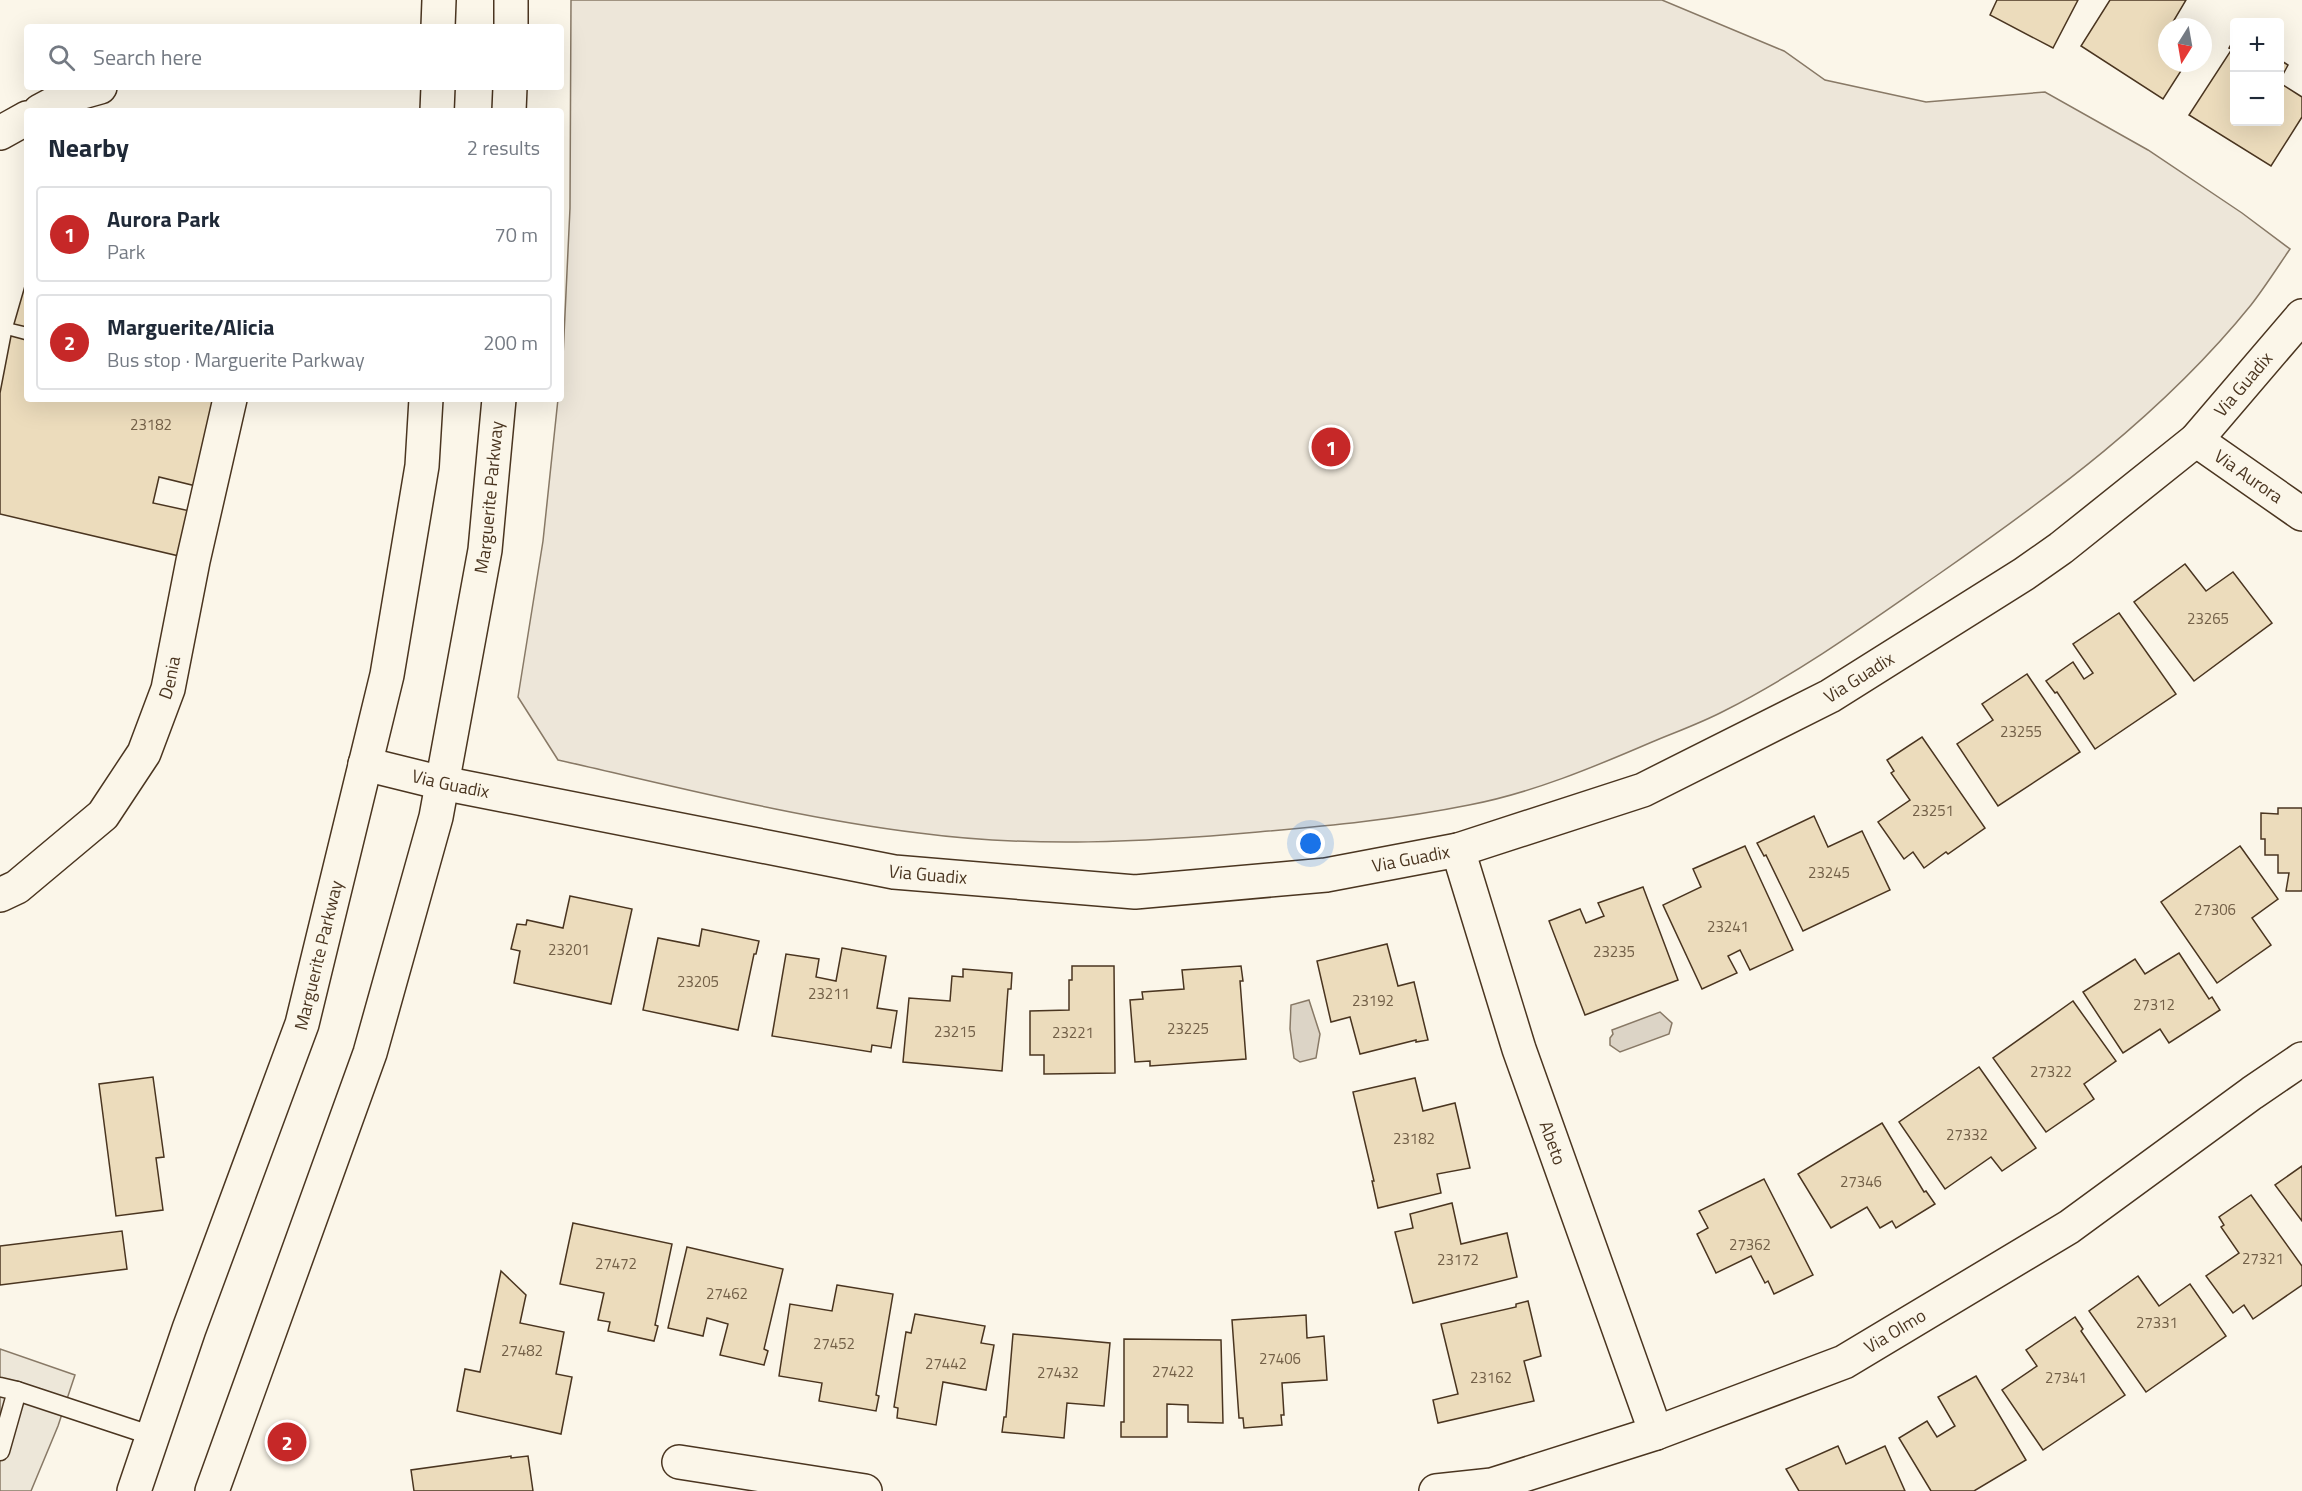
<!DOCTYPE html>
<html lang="en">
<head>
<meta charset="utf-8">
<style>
  :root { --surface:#fff; --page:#f2f2f3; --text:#1f2937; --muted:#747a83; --line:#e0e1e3; --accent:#c62828 }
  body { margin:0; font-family:"Titillium Web",sans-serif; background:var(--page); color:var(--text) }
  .controls { position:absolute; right:18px; top:18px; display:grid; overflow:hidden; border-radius:6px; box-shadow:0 6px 24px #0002 }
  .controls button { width:54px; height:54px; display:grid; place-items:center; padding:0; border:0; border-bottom:2px solid var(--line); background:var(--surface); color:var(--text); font:30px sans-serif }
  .compass { position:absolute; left:2158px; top:18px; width:54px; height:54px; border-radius:50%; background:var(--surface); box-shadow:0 6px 24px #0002; rotate:191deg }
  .you { position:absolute; left:1311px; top:844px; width:21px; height:21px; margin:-15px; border:4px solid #fff; border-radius:50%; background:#1a73e8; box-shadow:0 0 0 9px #1a73e833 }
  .badge { display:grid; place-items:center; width:39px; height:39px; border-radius:50%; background:var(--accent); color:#fff; font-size:20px; font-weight:700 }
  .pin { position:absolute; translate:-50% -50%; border:3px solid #fff; box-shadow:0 2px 6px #0006 }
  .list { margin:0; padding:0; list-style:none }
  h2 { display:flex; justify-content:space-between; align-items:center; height:78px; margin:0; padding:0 24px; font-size:26px }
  h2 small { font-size:20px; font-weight:400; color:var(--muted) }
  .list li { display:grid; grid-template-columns:39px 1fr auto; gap:18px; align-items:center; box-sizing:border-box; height:96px; margin:0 12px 12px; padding:0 12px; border:2px solid var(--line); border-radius:6px }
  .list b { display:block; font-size:22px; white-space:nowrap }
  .list p { margin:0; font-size:20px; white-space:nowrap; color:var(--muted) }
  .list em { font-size:20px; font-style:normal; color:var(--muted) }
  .icon { flex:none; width:33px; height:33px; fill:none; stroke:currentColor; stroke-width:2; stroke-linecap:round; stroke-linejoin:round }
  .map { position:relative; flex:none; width:2302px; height:1491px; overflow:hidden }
  .search { position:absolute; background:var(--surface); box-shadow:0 6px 24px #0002; left:24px; top:24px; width:540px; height:66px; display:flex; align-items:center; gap:15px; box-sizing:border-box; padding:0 21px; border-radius:6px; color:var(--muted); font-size:22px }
  .panel { position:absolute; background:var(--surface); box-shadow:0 6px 24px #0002; left:24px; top:108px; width:540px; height:294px; border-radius:6px }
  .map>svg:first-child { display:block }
  .green { fill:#ede6d9; stroke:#887966; stroke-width:1.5 }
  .parking { fill:#ede7d9; stroke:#887966; stroke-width:1.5 }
  .water { fill:#dcd4c6; stroke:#887966; stroke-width:1.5 }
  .building { fill:#ecdcbc; stroke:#4a3520; stroke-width:1.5 }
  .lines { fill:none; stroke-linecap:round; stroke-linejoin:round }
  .service-casing { stroke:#4a3520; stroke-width:21 }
  .minor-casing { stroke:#4a3520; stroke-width:36 }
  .tertiary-casing { stroke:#4a3520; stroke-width:36 }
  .primary-casing { stroke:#4a3520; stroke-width:36 }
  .service { stroke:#fbf6e9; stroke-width:18 }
  .minor { stroke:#fbf6e9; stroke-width:33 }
  .tertiary { stroke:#fbf6e9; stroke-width:33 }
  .primary { stroke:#fbf6e9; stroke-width:33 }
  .labels { text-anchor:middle; stroke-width:4.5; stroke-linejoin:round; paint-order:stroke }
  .number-label { font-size:15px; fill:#725f47 }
  .street-label { font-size:18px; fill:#4a3520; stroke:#fbf6e9 }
</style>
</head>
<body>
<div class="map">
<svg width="2302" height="1491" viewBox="0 0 2302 1491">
  <rect width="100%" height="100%" fill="#fbf6e9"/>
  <path class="green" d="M571,0H1662L1784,51L1825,80L1926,102L2045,92L2148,150L2242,213L2290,249C2277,268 2265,287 2251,305C2163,414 2051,496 1936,576C1867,624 1799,673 1724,711C1701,723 1676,732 1652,742C1594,767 1532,793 1469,805C1400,819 1328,826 1258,832C1146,842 1031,848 919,833C797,818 678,787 558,760L518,697L543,541L558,399H561L570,208Z"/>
  <path class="parking" d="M0,1349L75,1375L58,1426L31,1491H0Z"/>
  <g class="water">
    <path d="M1309,1000L1320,1034L1316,1058L1300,1062L1294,1058L1290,1029L1291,1005Z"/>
    <path d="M1660,1012L1672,1023L1669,1034L1620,1052L1610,1045V1038L1613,1034L1612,1030Z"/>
  </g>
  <g class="building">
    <path d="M1997,0H2078L2053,48L1990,15Z"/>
    <path d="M2110,0H2186L2170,27H2167V63H2186L2163,99L2081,46Z"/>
    <path d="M2234,39V122H2280V83L2302,97V117L2271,166L2189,115L2232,49L2229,48Z"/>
    <path d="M2280,60L2288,65L2280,80Z"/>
    <path d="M27,279V327L14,324Z"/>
    <path d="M11,336L26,340L27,336V399H216L196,486L159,477L153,503L190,511L179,556L0,514V393Z"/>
    <path d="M2185,564L2206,591L2233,572L2272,623L2194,681L2134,602Z"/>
    <path d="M2119,613L2176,694L2095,749L2057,692L2055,693L2046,681L2073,662L2084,679L2093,673L2073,644Z"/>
    <path d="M2027,674L2080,752L1998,806L1957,744L1993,720L1982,704Z"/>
    <path d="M1922,737L1985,828L1948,854L1946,852L1924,868L1913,852L1904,859L1878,822L1910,800L1891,773L1894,771L1887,760Z"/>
    <path d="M2278,808H2302V891H2286L2289,873H2278V855H2265V839H2261V813L2278,814Z"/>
    <path d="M1814,816L1828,847L1862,831L1890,890L1803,931L1766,855L1764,856L1757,843Z"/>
    <path d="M1745,846L1793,950L1750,970L1740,950L1728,956L1737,973L1702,989L1663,905L1701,887L1693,869Z"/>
    <path d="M2240,846L2278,899L2252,918L2271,945L2217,983L2161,902Z"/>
    <path d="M1643,887L1678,980L1585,1015L1549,921L1580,909L1586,923L1604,916L1598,903Z"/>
    <path d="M570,896L632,909L611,1004L514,983L520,951L511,949L517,924L526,925L527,920L563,928Z"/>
    <path d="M702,929L759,941L756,954H754L738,1030L643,1010L658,938L699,946Z"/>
    <path d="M1387,944L1398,986L1414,982L1428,1040L1416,1042V1040L1360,1054L1350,1017L1331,1022L1317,961Z"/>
    <path d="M842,948L886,956L877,1008L897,1011L891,1048L872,1045L871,1052L772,1036L786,954L819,959L816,977L836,981Z"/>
    <path d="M2179,953L2209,999L2212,997L2220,1010L2169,1043L2160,1029L2123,1053L2083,992L2135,959L2145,974Z"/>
    <path d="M1072,966H1114L1115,1073L1044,1074V1055H1030V1011L1069,1010V980H1072Z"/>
    <path d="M1241,966L1243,981H1240L1246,1059L1150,1066V1061L1135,1062L1130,1000L1143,999L1142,992L1184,989L1182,970Z"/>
    <path d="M963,969L1012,973L1011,989H1008L1002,1071L903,1062L909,998L950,1001L952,976L963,977Z"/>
    <path d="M2073,1001L2116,1061L2084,1084L2094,1099L2046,1132L1993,1058Z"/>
    <path d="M1979,1067L2036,1148L2002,1171L1991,1157L1945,1189L1899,1122Z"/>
    <path d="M153,1077L164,1157L156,1158L163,1210L116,1216L99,1084Z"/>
    <path d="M1415,1078L1423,1111L1455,1103L1470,1168L1437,1174L1441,1193L1378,1208L1372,1181H1374L1353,1092Z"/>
    <path d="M1882,1123L1924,1192L1926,1191L1935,1204L1896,1228L1892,1221L1880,1228L1867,1207L1831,1228L1798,1174Z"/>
    <path d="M2302,1166V1221L2275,1185Z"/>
    <path d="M1764,1179L1813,1275L1774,1294L1768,1281L1765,1283L1751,1256L1716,1273L1697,1234L1708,1228L1699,1211Z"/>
    <path d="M2251,1195L2302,1266V1285L2253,1319L2244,1305L2233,1313L2206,1276L2239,1253L2221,1227L2224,1225L2219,1217Z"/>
    <path d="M1452,1203L1461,1244L1507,1233L1517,1277L1413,1303L1395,1232L1413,1228L1410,1214Z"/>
    <path d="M573,1223L672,1244L655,1325L658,1326L654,1341L608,1331L610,1322L598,1320L604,1293L560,1284Z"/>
    <path d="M122,1231L127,1269L0,1285V1246Z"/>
    <path d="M687,1247L783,1269L764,1349L768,1351L764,1365L720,1355L728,1324L707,1318L703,1336L668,1328Z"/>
    <path d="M501,1271L526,1295L520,1323L564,1332L556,1374L572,1377L561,1434L457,1411L465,1369L480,1372Z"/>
    <path d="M2138,1276L2159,1306L2190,1284L2226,1336L2146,1392L2089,1311Z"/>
    <path d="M837,1285L893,1294L876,1395L879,1396L876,1411L819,1401L822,1383L779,1376L790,1304L832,1311Z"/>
    <path d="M1528,1301L1541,1356L1524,1361L1534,1401L1438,1423L1433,1400L1458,1394L1441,1324L1516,1307V1304Z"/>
    <path d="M915,1314L985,1326L981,1343L994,1345L986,1390L943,1382L936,1425L897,1418L898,1408L894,1407L906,1332L911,1333Z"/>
    <path d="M1306,1315L1307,1338L1324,1336L1327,1380L1282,1383L1284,1415H1281L1282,1425L1244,1428L1243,1418H1239L1232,1320Z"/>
    <path d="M2075,1317L2083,1329L2081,1331L2125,1395L2043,1450L2002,1390L2037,1366L2026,1350Z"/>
    <path d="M1013,1334L1110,1343L1104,1406L1067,1403L1064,1438L1002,1432L1004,1417H1006Z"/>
    <path d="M1124,1339L1221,1340L1223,1423L1188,1422V1405L1167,1404V1437H1121V1422H1124Z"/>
    <path d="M1976,1376L2026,1460L1974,1491H1931L1899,1438L1927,1421L1937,1437L1955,1426L1938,1397Z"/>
    <path d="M1838,1446L1846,1464L1885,1446L1905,1491H1799L1786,1469Z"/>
    <path d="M511,1456V1458L528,1456L533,1491H414L411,1470Z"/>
  </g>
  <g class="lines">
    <g class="service-casing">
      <g id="service">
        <path d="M0,1387L17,1391L0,1451"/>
        <path d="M17,1391L153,1436"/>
      </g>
    </g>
    <g class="minor-casing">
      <g id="minor">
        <path d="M40,111L68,96L100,87"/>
        <path d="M0,133L27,118"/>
        <path id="s1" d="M365,764L442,783L894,872L1135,892L1326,875L1458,850L1643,790L1830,696L2024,574L2061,548L2196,440L2302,316"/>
        <path id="s2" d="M1458,850L1519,1049L1656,1433"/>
        <path id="s3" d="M0,895L17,887L103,815L144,753L168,689L193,561L230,399"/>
        <path d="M679,1462L865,1491"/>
        <path id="s4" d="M1436,1491L1492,1485L1656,1433L1844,1362L2069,1227L2252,1093L2302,1059"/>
      </g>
    </g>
    <g class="tertiary-casing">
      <g id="tertiary">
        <path id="s5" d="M2196,440L2302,514"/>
      </g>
    </g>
    <g class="primary-casing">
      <g id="primary">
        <path d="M438,27L439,0"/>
        <path d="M511,27V0"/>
        <path d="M437,111L438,87"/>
        <path d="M509,111L510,87"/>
        <path id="s6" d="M134,1491L189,1329L302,1024L387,675L422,466L426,399"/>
        <path id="s7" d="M212,1491L370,1053L436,817L485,550L499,399"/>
      </g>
    </g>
    <use href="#service" class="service"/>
    <use href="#minor" class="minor"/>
    <use href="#tertiary" class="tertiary"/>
    <use href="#primary" class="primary"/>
  </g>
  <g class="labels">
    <g class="number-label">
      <text x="151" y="430">23182</text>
      <text x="2208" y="624">23265</text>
      <text x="2021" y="737">23255</text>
      <text x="1933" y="816">23251</text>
      <text x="1829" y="878">23245</text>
      <text x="2215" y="915">27306</text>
      <text x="1728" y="932">23241</text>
      <text x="569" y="955">23201</text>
      <text x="1614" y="957">23235</text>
      <text x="698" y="987">23205</text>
      <text x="829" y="999">23211</text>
      <text x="1373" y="1006">23192</text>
      <text x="2154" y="1010">27312</text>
      <text x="1188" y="1034">23225</text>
      <text x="955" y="1037">23215</text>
      <text x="1073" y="1038">23221</text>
      <text x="2051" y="1077">27322</text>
      <text x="1967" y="1140">27332</text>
      <text x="1414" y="1144">23182</text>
      <text x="1861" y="1187">27346</text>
      <text x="1750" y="1250">27362</text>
      <text x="2263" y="1264">27321</text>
      <text x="1458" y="1265">23172</text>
      <text x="616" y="1269">27472</text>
      <text x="727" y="1299">27462</text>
      <text x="2157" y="1328">27331</text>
      <text x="834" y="1349">27452</text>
      <text x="522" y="1356">27482</text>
      <text x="1280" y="1364">27406</text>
      <text x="946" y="1369">27442</text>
      <text x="1173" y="1377">27422</text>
      <text x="1058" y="1378">27432</text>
      <text x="1491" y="1383">23162</text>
      <text x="2066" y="1383">27341</text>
    </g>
    <g class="street-label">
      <text dy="6" stroke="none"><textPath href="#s1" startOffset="2032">Via Guadix</textPath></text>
      <text dy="6" stroke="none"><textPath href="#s5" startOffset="64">Via Aurora</textPath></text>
      <text dy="6" stroke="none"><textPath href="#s7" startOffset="1035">Marguerite Parkway</textPath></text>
      <text dy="6" stroke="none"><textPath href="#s3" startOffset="285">Denia</textPath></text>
      <text dy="6" stroke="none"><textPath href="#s1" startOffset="1546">Via Guadix</textPath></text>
      <text dy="6" stroke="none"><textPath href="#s1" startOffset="88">Via Guadix</textPath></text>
      <text dy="6" stroke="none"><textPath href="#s1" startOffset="1060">Via Guadix</textPath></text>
      <text dy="6" stroke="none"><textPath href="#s1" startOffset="574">Via Guadix</textPath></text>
      <text dy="6" stroke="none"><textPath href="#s6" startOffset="567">Marguerite Parkway</textPath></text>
      <text dy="6" stroke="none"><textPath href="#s2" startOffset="308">Abeto</textPath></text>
      <text dy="6" stroke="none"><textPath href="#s4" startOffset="489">Via Olmo</textPath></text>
    </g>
  </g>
</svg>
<div class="controls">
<button>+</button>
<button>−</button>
</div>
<svg class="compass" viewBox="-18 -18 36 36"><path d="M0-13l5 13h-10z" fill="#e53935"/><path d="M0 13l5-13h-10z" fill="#747a83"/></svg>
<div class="you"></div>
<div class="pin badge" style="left:1331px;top:447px">1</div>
<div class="pin badge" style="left:287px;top:1442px">2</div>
<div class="search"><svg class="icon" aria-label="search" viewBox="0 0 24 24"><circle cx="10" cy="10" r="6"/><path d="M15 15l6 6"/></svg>Search here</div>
<section class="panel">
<h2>Nearby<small>2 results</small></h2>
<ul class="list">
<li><span class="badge">1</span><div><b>Aurora Park</b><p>Park</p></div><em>70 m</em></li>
<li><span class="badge">2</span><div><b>Marguerite/Alicia</b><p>Bus stop · Marguerite Parkway</p></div><em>200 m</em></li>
</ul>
</section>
</div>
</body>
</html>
